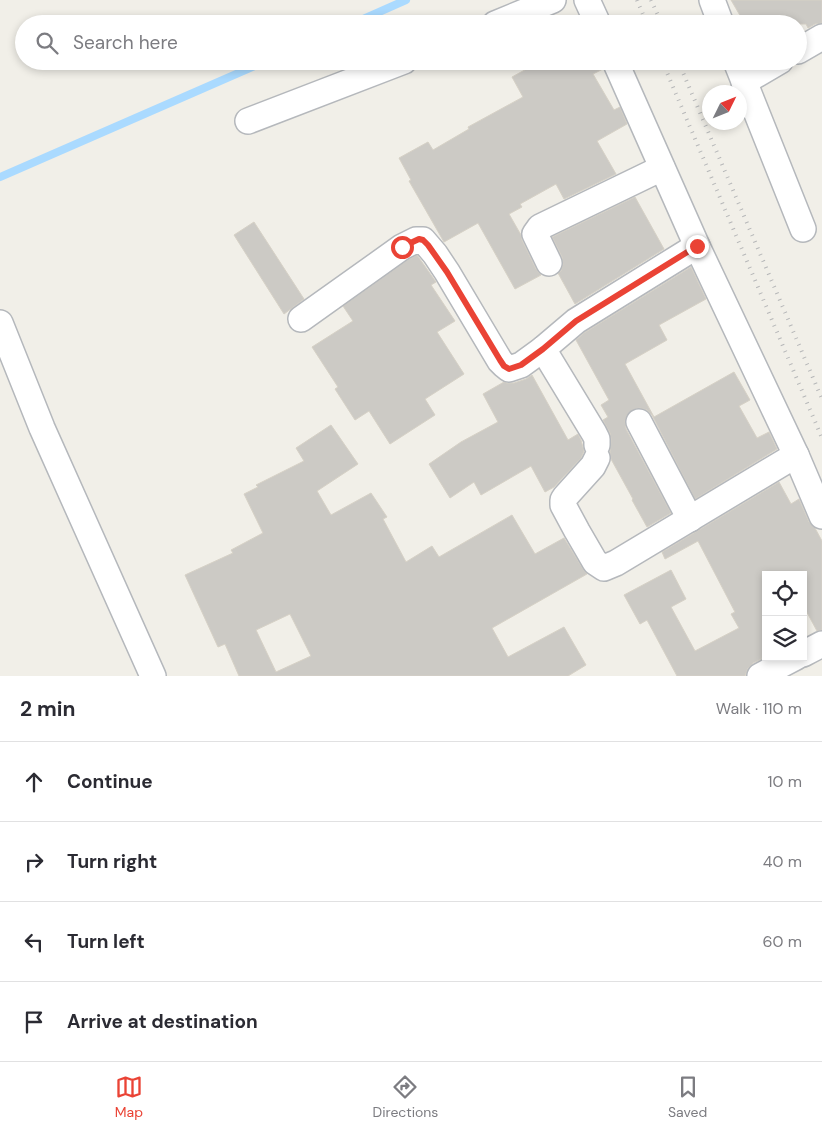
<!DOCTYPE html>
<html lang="en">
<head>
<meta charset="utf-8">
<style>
  :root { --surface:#fff; --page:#f2f2f3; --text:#2b2b33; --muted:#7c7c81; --line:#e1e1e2; --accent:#ea4335 }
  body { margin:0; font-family:"DM Sans",sans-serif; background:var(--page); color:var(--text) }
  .controls { position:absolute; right:15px; bottom:15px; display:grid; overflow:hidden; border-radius:0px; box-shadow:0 2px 8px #0003 }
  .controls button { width:45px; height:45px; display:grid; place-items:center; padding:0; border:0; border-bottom:1px solid var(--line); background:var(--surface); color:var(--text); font:25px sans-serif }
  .compass { position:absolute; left:702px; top:85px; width:45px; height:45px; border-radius:50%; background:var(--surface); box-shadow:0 2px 8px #0003; rotate:47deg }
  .stop { position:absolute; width:15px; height:15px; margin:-11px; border:4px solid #ea4335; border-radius:50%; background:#fff }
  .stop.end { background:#ea4335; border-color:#fff; box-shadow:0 1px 5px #0008 }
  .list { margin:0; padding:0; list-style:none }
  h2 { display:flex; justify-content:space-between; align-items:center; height:65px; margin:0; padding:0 20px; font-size:21px }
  h2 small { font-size:16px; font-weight:400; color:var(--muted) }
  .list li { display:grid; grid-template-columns:32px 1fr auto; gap:15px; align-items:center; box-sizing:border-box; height:80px; padding:0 20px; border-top:1px solid var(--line) }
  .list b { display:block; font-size:19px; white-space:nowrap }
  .list em { font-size:16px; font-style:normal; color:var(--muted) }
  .icon { flex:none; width:28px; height:28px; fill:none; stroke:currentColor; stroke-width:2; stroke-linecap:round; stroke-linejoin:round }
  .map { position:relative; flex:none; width:822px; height:676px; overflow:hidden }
  .search { position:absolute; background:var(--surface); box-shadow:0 2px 8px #0003; left:15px; right:15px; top:15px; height:55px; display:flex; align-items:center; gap:12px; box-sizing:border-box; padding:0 18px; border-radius:28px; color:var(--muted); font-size:19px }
  .sheet { height:385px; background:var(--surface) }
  nav { display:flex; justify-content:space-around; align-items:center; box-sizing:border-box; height:70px; border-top:1px solid var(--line); background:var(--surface); font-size:14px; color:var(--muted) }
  nav a { display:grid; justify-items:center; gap:2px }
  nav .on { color:var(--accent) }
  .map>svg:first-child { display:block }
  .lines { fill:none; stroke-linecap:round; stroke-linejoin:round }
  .stream { stroke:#aadaff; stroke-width:8 }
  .building { fill:#cccac5; stroke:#d6d1c6; fill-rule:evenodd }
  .minor-casing { stroke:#b5b8bc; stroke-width:28 }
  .minor { stroke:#fff; stroke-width:25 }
  .rail { stroke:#b6b7b8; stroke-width:4; stroke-dasharray:1 6; stroke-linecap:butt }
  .route { stroke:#ea4335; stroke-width:6 }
</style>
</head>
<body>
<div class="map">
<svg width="822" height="676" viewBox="0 0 822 676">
  <rect width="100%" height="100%" fill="#f1efe8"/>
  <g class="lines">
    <g class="stream">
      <path d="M352,24L406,0"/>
      <path d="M0,177L266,61"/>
    </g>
  </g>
  <g class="building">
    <path d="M731,0H822V23L815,24L808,28L806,24H745Z"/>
    <path d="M541,61H601L603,69L593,74L614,110L620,107L627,124L597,141L616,174L564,199L556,184L520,204L522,207L509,214L521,235L522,240L536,269L541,275L515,289L478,223L444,242L409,181L411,180L399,158L428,142L433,150L469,129L468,127L523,97L512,77Z"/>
    <path d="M635,197L664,249L575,304L558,273L561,271L563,264L562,257L552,237Z"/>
    <path d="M254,222L304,299L284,314L234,235Z"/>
    <path d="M417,255L436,282L431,285L455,321L437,332L464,374L425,399L435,415L390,444L369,411L355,420L335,389L338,387L312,347L353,321L343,306L409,259Z"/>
    <path d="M691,267L706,299L659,325L667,340L625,364L654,417L734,372L750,400L739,406L757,438L769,432L777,449L695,499L652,415L647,410L640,408L632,410L627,415L625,421L626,429L671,513L647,527L632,500L633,499L611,459L610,452L611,439L610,433L603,420L608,417L601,405L609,400L576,340L584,333Z"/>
    <path d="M532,375L568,440L578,434L581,440L584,451L581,458L554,487L545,492L531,466L481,495L474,482L450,498L429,464L461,442L498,422L483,394L504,382L507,383H514L526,379Z"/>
    <path d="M331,425L358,464L317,491L331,515L371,493L387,517L383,519L406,562L432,546L439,557L512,515L535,554L564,538L583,569L587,574L492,628L508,657L564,627L586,665L568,676H239L225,644L218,647L185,575L233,553L231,550L263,533L244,494L258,487L256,485L304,461L296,448ZM290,614L311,656L276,672L256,630Z"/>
    <path d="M779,482L791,504L799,499L809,522L815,528L822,541V630L817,631L803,605V575H766V657L753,663L748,668L745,676H677L647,620L640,624L624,595L671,570L686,599L671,607L695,651L739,628L731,614L735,612L698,541L665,559L662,552Z"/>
  </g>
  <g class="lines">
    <g class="minor-casing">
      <g id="minor">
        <path d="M587,0L598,24"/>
        <path d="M712,0L721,24"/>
        <path d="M495,24L553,0"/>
        <path d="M798,51L822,37"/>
        <path d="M615,61L697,246L796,455L822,516"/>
        <path d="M736,61L803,229"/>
        <path d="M744,82L780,61"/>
        <path d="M248,121L404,61"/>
        <path d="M549,263L535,234L540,227L662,168"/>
        <path d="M301,319L402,247L416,240H423L435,254L447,272L500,361L504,365L509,369L521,365L543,349L576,321L697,246"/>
        <path d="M0,323L42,428L153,676"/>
        <path d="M543,349L594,433L597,439V445"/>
        <path d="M639,422L690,519"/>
        <path d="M597,458L593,466L565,497L563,500V505L577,531L595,562L604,568L616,563L796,455"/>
        <path d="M803,654L822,644"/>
        <path d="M760,676L796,657"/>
      </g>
    </g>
    <use href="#minor" class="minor"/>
    <g class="rail">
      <path d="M637,0L647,24"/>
      <path d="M651,0L662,24"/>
      <path d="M662,61L822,438"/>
      <path d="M678,61L822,399"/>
    </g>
  </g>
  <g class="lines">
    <path class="route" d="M402,247L419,239L423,240L428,245L447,272L500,360L504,366L509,369L521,365L543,349L576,321L697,246"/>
  </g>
</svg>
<div class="controls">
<button><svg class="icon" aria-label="locate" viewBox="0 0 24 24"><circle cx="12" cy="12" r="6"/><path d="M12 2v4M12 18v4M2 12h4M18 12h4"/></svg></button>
<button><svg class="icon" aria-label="layers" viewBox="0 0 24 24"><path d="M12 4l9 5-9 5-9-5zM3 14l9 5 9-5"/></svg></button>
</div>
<svg class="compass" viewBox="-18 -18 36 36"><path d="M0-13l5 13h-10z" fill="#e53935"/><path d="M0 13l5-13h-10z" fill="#7c7c81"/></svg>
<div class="stop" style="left:402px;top:247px"></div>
<div class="stop end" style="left:697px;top:246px"></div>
<div class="search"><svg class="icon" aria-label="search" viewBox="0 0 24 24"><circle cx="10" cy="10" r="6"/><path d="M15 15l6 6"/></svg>Search here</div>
</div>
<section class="sheet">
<h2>2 min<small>Walk · 110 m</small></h2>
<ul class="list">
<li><svg class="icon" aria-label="ahead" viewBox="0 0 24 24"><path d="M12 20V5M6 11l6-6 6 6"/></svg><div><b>Continue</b></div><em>10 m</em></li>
<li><svg class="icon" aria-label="right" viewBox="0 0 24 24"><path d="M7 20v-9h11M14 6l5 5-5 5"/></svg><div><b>Turn right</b></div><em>40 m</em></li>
<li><svg class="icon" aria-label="left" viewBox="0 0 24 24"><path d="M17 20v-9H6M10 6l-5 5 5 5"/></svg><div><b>Turn left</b></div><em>60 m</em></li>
<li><svg class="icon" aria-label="arrive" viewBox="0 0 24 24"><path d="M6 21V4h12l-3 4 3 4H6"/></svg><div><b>Arrive at destination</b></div></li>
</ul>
</section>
<nav>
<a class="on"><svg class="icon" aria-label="map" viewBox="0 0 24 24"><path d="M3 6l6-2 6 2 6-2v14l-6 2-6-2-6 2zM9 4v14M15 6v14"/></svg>Map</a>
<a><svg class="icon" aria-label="directions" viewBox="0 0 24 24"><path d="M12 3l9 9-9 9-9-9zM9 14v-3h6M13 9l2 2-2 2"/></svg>Directions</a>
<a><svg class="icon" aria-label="saved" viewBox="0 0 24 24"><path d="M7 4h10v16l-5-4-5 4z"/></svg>Saved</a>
</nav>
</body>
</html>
